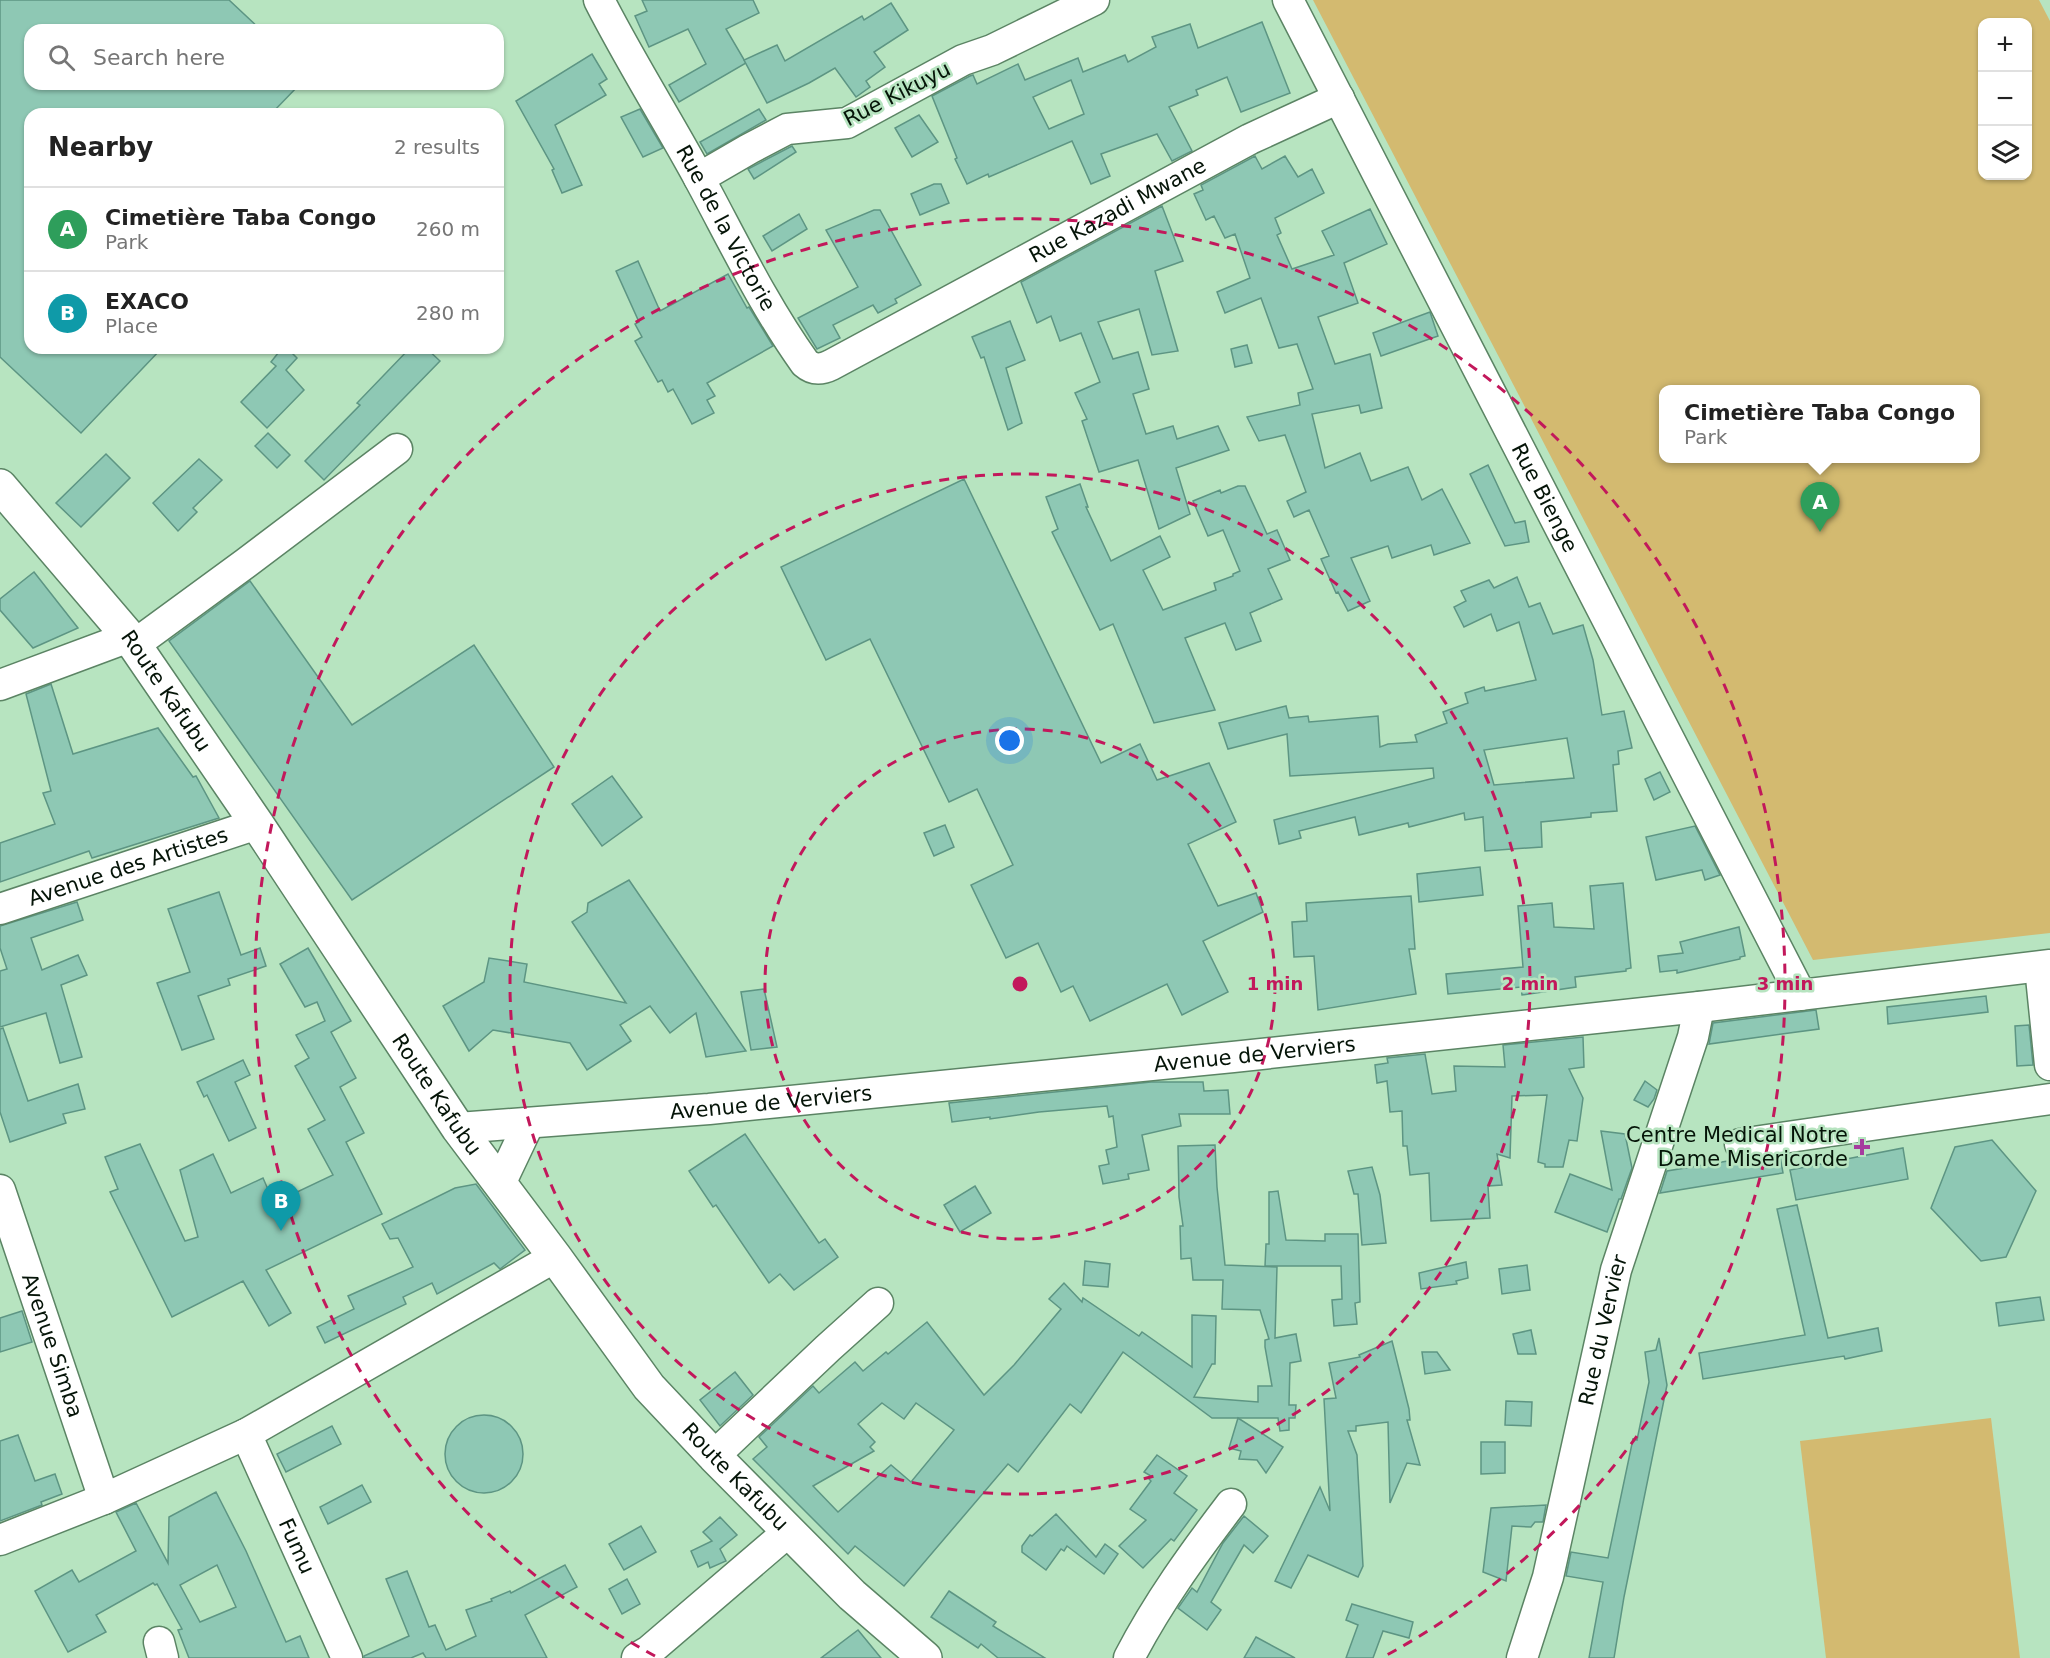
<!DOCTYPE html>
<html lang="en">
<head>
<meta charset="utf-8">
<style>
  :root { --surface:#fff; --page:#f6f6f6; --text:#222; --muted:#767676; --line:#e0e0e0; --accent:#a63c9e }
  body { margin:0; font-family:"DejaVu Sans",sans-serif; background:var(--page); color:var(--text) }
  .controls { position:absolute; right:18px; top:18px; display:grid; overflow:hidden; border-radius:12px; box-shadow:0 2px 4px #0004 }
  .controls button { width:54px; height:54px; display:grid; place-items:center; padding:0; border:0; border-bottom:2px solid var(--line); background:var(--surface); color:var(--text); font:30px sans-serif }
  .you { position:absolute; left:1010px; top:741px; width:21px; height:21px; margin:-15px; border:4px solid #fff; border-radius:50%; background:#1a73e8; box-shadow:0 0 0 9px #1a73e833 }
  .badge { display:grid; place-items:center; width:39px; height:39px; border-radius:50%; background:var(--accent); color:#fff; font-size:20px; font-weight:700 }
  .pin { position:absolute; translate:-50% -50px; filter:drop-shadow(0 2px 3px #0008) }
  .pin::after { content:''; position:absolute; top:32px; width:21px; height:18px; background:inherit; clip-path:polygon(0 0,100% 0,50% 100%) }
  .popup { position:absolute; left:1659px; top:385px; width:321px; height:78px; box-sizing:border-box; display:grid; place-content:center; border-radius:12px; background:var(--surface); filter:drop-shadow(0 2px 4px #0005); font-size:20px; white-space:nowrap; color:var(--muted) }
  .popup b { font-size:22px; color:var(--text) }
  .popup::after { content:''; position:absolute; left:50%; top:100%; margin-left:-12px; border:12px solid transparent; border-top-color:var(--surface) }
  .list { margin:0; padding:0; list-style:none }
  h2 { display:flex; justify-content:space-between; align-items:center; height:78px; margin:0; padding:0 24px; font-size:26px }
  h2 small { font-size:20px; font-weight:400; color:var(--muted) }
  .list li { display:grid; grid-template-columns:39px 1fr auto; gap:18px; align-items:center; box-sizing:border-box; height:84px; padding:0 24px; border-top:2px solid var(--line) }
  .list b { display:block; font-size:22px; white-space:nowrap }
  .list p { margin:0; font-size:20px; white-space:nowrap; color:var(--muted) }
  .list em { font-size:20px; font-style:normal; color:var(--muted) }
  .icon { flex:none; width:33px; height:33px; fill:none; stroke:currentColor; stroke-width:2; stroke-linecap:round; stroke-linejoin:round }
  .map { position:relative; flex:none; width:2050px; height:1658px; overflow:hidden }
  .search { position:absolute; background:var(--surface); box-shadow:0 2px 4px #0004; left:24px; top:24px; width:480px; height:66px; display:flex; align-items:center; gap:15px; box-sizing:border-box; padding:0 21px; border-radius:18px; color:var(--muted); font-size:22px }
  .panel { position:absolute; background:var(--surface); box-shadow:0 2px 4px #0004; left:24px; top:108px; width:480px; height:246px; border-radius:18px }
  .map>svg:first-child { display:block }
  .green { fill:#d3ba70; fill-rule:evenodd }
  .building { fill:#8ec8b4; stroke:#5d9583; stroke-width:1.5; fill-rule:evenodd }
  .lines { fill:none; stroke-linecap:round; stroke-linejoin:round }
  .minor-casing { stroke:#5b8464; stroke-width:33 }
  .major-casing { stroke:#5b8464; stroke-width:36 }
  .minor { stroke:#fff; stroke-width:30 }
  .major { stroke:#fff; stroke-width:33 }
  .ring { fill:none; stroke:#c2185b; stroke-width:3; stroke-dasharray:10 8 }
  .poi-dot { fill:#a63c9e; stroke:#b7e4c0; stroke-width:2 }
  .labels { text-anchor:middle; stroke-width:5; stroke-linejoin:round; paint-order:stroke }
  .street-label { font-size:21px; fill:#051408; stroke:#b7e4c0 }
  .poi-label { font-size:21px; fill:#051408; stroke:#b7e4c0; text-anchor:end }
  .centre { fill:#c2185b; stroke:#b7e4c0; stroke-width:3 }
  .ring-label { font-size:18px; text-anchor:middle; font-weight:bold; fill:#c2185b; stroke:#b7e4c0; stroke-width:5; stroke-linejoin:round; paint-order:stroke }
</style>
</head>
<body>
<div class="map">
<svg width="2050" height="1658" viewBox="0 0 2050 1658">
  <rect width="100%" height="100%" fill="#b7e4c0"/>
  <g class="green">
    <path d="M1313,0H2039L2050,21V933L1813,960ZM1982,22H2028V176H1982ZM1664,390H1976V458H1664Z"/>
    <path d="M1991,1418L2020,1658H1826L1800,1441Z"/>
  </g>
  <g class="building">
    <path d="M0,0H229L261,30H30V84H300L271,114H30V348H162L81,433L0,357Z"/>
    <path d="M642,0H753L759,13L726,29L746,63L679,102L669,85L706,64L688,29L649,47L635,16L647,11Z"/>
    <path d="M891,3L908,30L874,52L885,67L866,81L870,87L856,97L835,68L809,83L767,103L744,60L777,45L785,61L862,16L864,20Z"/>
    <path d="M1262,22L1290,93L1241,112L1227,77L1196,90L1198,95L1169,107L1192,151L1172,161L1157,134L1101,154L1110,176L1091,184L1072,141L989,177L988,174L967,184L955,159L957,158L932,96L970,76L973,75L977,84L1018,64L1025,80L1078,58L1083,72L1125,55L1128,62L1156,47L1152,37L1190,24L1198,48ZM1071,80L1084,114L1049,129L1033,97Z"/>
    <path d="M592,54L607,79L599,84L606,95L555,125L582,185L562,193L552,170L554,169L516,101Z"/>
    <path d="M640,109L663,148L643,157L621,117Z"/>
    <path d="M759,109L766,120L707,154L700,142Z"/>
    <path d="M919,115L938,142L912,157L895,128Z"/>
    <path d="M792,146L796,152L754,179L748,169Z"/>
    <path d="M1255,156L1262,169L1285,156L1298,177L1312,169L1324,193L1275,218L1281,233L1277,235L1292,269L1334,255L1322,231L1370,209L1387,244L1344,263L1358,303L1318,317L1335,364L1370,354L1382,408L1361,413L1359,405L1312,414L1325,468L1360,453L1371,481L1408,467L1422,500L1442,489L1470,543L1434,555L1431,545L1392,558L1388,546L1351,558L1370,601L1348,611L1338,592L1336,593L1321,559L1329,556L1309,510L1294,517L1287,501L1306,492L1285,435L1259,441L1247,417L1300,405L1298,393L1313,389L1297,344L1279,348L1261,298L1225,313L1217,292L1250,278L1235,234L1225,238L1214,216L1206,220L1194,194L1203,190L1201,185Z"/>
    <path d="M934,184H941L949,203L920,215L911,194Z"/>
    <path d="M1162,206L1183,261L1155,271L1178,351L1152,355L1139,309L1098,322L1113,359L1138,352L1149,389L1133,394L1146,434L1173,426L1177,439L1218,426L1229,450L1176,468L1190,514L1159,529L1138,460L1099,472L1082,421L1087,419L1075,393L1100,382L1081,333L1060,341L1051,316L1037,323L1021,282Z"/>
    <path d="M874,210H880L921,285L895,299L897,303L878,313L873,305L833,325L840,338L817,349L798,318L858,287L826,230Z"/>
    <path d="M799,214L807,229L772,251L763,236Z"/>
    <path d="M638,261L660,311L728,274L747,308L749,307L773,346L707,383L715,396L707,400L714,413L692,424L673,389L668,392L662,380L658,382L635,341L642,337L635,324L639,322L616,271Z"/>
    <path d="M1430,312L1438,336L1381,356L1373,333Z"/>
    <path d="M1010,321L1025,360L1006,368L1022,423L1008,430L984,357L981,358L972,337Z"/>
    <path d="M1247,345L1252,363L1235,367L1231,349Z"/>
    <path d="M282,348H287L297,358L286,370L304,390L267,428L241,402L276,366L271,362Z"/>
    <path d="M410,348H426L440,361L324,480L305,461L360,405L357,403Z"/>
    <path d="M268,433L290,455L277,468L255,446Z"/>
    <path d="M106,454L130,478L81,527L56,503Z"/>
    <path d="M199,459L222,480L193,508L197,512L178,531L153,503Z"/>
    <path d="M1488,465L1515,523L1525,521L1529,542L1505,546L1470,474Z"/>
    <path d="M964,479L1101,763L1140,744L1157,780L1209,763L1236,822L1188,844L1218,906L1256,893L1263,912L1203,941L1228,992L1182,1015L1167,984L1090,1021L1073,986L1061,992L1038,943L1006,958L971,885L1013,865L977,789L949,802L870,639L826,660L781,567Z"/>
    <path d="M1080,484L1088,507H1086L1111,561L1160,536L1170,557L1143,570L1163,610L1216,590L1214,583L1233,576V574L1240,571L1223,530L1208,536L1193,501L1220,490L1221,493L1238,486H1245L1267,534L1277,530L1290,560L1268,569L1282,599L1250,613L1261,641L1236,650L1225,623L1185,638L1215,710L1154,723L1113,624L1100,630L1052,532L1058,529L1046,497Z"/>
    <path d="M34,572L78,628L33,648L0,610V599Z"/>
    <path d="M1517,577L1529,607L1540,603L1553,634L1583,625L1593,660L1602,715L1624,711L1632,748L1618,751L1619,764L1613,765L1617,811L1591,813V817L1541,822L1542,847L1485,851L1483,817L1465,820L1464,813L1409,827L1408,823L1359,835L1355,817L1299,831L1301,838L1279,844L1274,820L1434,778L1433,768L1290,776L1287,734L1228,749L1219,723L1286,706L1289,718L1308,716L1309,722L1378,716L1380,747L1388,744L1417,742L1415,735L1447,723L1443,712L1468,703L1465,693L1484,687L1485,691L1536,680L1519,622L1497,631L1491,614L1464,627L1454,607L1466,601L1461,591L1489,580L1494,588ZM1567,738L1574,778L1494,785L1484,750Z"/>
    <path d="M250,581L352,725L474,645L554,767L352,900L169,641Z"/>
    <path d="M51,684L73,754L158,728L193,777L196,776L219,818L92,858L89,851L0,882V843L55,824L43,793L51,791L26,694Z"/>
    <path d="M1660,772L1670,792L1654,800L1645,779Z"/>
    <path d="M612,776L642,817L602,846L572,804Z"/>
    <path d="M945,825L954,847L934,856L924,833Z"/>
    <path d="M1695,826L1720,875L1705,880L1702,870L1656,880L1646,837Z"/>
    <path d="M1480,867L1483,895L1419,902L1417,874Z"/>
    <path d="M629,880L746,1051L706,1057L696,1013L670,1033L650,1006L620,1025L631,1041L587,1070L570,1043L493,1030L469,1051L443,1006L484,982L489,958L527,964L524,982L626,1003L572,922L587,912L588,903Z"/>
    <path d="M1623,883L1631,968L1626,969V971L1575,977L1576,987L1522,995L1521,987L1448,994L1446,974L1523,967L1518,906L1552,903L1554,927L1594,929L1590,886Z"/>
    <path d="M219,892L241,955L260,948L266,966L228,979L230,985L198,996L214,1039L182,1050L157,983L190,972L168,909Z"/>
    <path d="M1411,896L1415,949H1409L1416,994L1318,1010L1314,956L1294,957L1292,922L1307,921L1306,903Z"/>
    <path d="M77,902L83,920L31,938L42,970L78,955L87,975L61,985L82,1057L60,1063L46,1013L0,1027V971L7,969L0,948V926Z"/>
    <path d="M1739,927L1745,956L1740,957V959L1677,973V970L1660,972L1658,956L1683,953L1680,942Z"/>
    <path d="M308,948L351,1021L331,1032L356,1078L340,1087L364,1133L346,1142L382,1214L266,1270L291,1313L269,1326L243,1281L172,1317L110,1192L118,1189L105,1157L140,1144L185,1241L198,1237L180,1170L213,1154L231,1193L263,1178L274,1203L333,1175L308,1129L325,1120L295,1066L309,1058L296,1035L325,1021L317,1002L305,1007L280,964Z"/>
    <path d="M764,989L777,1047L751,1050L741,992Z"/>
    <path d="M1986,996L1988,1012L1888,1024L1887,1007Z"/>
    <path d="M1816,1010L1819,1029L1709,1044L1713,1023Z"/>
    <path d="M2029,1025L2033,1065L2017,1066L2015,1026Z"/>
    <path d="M3,1028L28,1101L78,1084L85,1109L63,1114L66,1123L10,1142L0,1112V1029Z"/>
    <path d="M1583,1037L1584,1067L1569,1069L1583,1098L1577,1141L1569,1140L1563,1167H1545V1164L1538,1162L1547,1095L1512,1096L1510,1158L1497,1154L1502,1185L1488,1186L1490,1218L1431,1221L1429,1173L1410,1175L1407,1146H1403L1402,1111L1390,1112L1387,1081L1377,1083L1375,1065L1388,1063L1387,1058L1425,1054L1432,1094L1456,1091L1454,1066L1505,1067L1503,1045Z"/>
    <path d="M243,1060L250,1075L235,1082L256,1128L229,1141L207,1095L204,1097L197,1082Z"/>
    <path d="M1645,1081L1657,1090L1654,1099L1648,1107L1634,1100Z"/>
    <path d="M1151,1082H1203L1204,1091L1228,1090L1230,1114H1179L1181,1126L1142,1135L1149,1170L1128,1174L1129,1179L1103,1184L1099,1166L1109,1164L1106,1150L1117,1147L1113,1116L1109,1117L1107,1106L1039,1112L990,1119V1117L952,1122L949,1103Z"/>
    <path d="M1601,1131L1625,1134L1632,1168L1621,1199H1619L1607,1232L1555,1212L1570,1174L1612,1190Z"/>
    <path d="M745,1134L819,1243L825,1239L838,1257L794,1290L780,1274L769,1283L716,1205L713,1207L689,1171Z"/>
    <path d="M1992,1140L2036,1191L2006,1257L1981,1261L1931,1208L1955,1147Z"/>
    <path d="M1215,1145L1217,1187L1225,1265L1277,1267L1275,1338L1296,1334L1301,1361L1290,1363L1289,1405H1296L1295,1418H1289V1430L1280,1431L1278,1418H1212L1123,1352L1081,1413L1070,1404L1018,1472L1008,1464L904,1586L855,1546L848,1554L753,1459L767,1447L759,1437L813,1386L819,1393L855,1362L863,1371L886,1352L888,1354L927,1322L984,1395L1014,1365L1061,1309L1049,1299L1064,1283L1082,1302L1083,1298L1139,1336L1142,1332L1192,1367V1315L1216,1316L1215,1364H1212L1194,1397L1258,1402V1386H1272L1265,1347V1340L1269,1339L1260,1310L1222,1309L1223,1280H1193L1191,1258L1181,1259L1180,1226H1183L1179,1197L1178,1146ZM882,1403L904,1419L916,1403L954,1430L911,1482L891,1465L838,1512L813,1486L874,1451L870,1447L875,1442L858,1424Z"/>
    <path d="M1903,1148L1908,1179L1796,1200L1790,1170Z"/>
    <path d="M1780,1156L1783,1173L1660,1193L1667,1171L1734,1160L1742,1161Z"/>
    <path d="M1372,1167L1380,1195L1386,1243L1362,1245L1358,1194H1354L1348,1171Z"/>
    <path d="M476,1184L525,1250L500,1269L494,1263L437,1294L432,1283L403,1297L406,1304L325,1343L317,1327L354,1309L348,1296L413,1267L398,1238L390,1239L382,1224L455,1188Z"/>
    <path d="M975,1186L991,1213L960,1232L944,1205Z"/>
    <path d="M1278,1191L1286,1240L1325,1241V1234H1358L1360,1302L1355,1303L1357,1324L1334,1326L1332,1300L1342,1299L1341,1266H1265L1266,1244H1269V1192Z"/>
    <path d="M1797,1205L1828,1338L1878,1328L1882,1351L1845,1359L1844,1356L1703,1379L1699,1353L1805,1335L1777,1209Z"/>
    <path d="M1085,1261L1110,1264L1108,1287L1083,1285Z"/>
    <path d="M1466,1262L1468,1278L1456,1281L1457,1284L1421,1289L1419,1273Z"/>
    <path d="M1527,1265L1530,1290L1502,1294L1499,1269Z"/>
    <path d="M2040,1297L2044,1320L1999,1326L1996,1303Z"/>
    <path d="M22,1311L32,1342L0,1352V1318Z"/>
    <path d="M1531,1330L1536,1354H1518L1513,1334Z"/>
    <path d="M1659,1338L1667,1385L1624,1597L1614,1658H1589L1603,1582L1566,1576L1571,1552L1608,1558L1633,1439L1637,1440L1649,1382L1645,1352L1656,1350Z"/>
    <path d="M1392,1341L1409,1409L1410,1420H1407L1420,1465L1407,1463L1390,1503L1388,1422L1356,1426V1431H1348L1357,1455L1363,1566L1358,1577L1308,1555L1291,1588L1275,1581L1320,1487L1330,1511L1324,1399L1336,1398L1329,1363L1360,1357L1359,1355Z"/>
    <path d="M1422,1352H1437L1450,1370L1425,1374Z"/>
    <path d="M735,1372L753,1395L720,1426L700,1400Z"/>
    <path d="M1506,1401L1532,1402L1531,1426L1505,1425Z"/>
    <circle cx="484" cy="1454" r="39"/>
    <path d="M1238,1418L1283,1447L1266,1473L1257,1460L1239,1459L1241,1451L1229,1448Z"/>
    <path d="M332,1426L341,1444L286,1472L277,1454Z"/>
    <path d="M18,1435L35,1481L55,1474L62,1494L41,1502L42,1505L0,1521V1441Z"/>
    <path d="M1481,1442H1505V1473L1481,1474Z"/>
    <path d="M1157,1455L1187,1476L1174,1493L1197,1510L1174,1541L1171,1539L1143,1568L1119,1546L1146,1520L1130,1509L1151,1481L1149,1479L1151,1476L1144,1472Z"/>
    <path d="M362,1485L371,1502L328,1524L320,1507Z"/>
    <path d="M216,1492L246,1551L286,1642L300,1636L309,1658H189L178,1630L182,1629L157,1584L155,1585L153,1583L96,1615L106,1632L68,1652L35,1591L72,1570L79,1582L136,1551L116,1512L136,1503L168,1563L169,1517ZM217,1565L236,1607L200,1622L180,1585Z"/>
    <path d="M1546,1505L1543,1522H1535L1531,1527L1512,1526L1506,1581L1483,1572L1491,1508Z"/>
    <path d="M1056,1514L1096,1557L1105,1544L1118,1554L1104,1574L1067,1546L1064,1551L1061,1549L1046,1570L1022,1552V1546L1030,1535L1032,1536Z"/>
    <path d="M1244,1516L1268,1536L1253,1553L1244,1545L1211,1602L1221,1610L1207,1630L1178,1608L1192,1588L1197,1592L1223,1543Z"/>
    <path d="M720,1517L737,1535L720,1549L726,1561L710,1568L708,1562L698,1567L691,1551L712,1541L703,1532Z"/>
    <path d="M641,1526L656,1552L624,1570L609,1544Z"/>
    <path d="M565,1565L577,1587L525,1615L547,1658H426L423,1653L411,1658H364V1656L409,1636L386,1579L407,1571L429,1627L435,1625L446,1650L476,1636L466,1610L492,1601L491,1599L510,1591L511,1593Z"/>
    <path d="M627,1579L640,1604L622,1614L609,1589Z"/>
    <path d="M949,1591L996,1622L993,1626L1045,1658H998L981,1644L978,1648L931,1617Z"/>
    <path d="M1352,1604L1413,1622L1409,1638L1383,1631L1373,1658H1346L1358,1625L1346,1620Z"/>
    <path d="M858,1630L881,1658H821Z"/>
    <path d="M1256,1637L1295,1658H1244Z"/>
  </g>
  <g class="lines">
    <g class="minor-casing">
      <g id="minor">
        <path id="s1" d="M599,0C630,61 667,119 700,180C733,241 764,306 805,363C813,370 821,370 831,365L1250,139L1339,98"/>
        <path id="s2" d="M1288,0L1801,995"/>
        <path d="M699,178L749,149L787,129L847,123L963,60L992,50L1094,0"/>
        <path d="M134,645L246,563L397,449"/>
        <path d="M0,685L129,637"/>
        <path id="s3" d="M0,909L257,824"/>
        <path d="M2040,967L2050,1065"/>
        <path id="s4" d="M458,1128L709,1109L1233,1057L1699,1007L2050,965"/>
        <path d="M1740,1144L2050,1099"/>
        <path d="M500,1184L529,1123"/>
        <path id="s5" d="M0,1190L104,1499"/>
        <path id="s6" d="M246,1434L347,1658"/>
        <path d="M714,1456L828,1348L878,1303"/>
        <path d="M0,1540L104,1499L246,1434L555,1257"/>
        <path d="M159,1642L163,1658"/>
        <path d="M637,1658L649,1651L789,1531"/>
        <path d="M1129,1658C1158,1602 1193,1554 1231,1504"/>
        <path id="s7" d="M1522,1658L1548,1577L1616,1270L1693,1037L1699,1007"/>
      </g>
    </g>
    <g class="major-casing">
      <g id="major">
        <path id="s8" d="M0,486L129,637L257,824L458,1128L555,1257L649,1387L714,1456L852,1595L925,1658"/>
      </g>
    </g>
    <use href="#minor" class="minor"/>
    <use href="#major" class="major"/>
  </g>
  <g class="ring">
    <circle cx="1020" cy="984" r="255"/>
    <circle cx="1020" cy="984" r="510"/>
    <path d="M655 1656A765 765 0 1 1 1385 1656"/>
  </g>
  <path class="poi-dot" d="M1859 1138h6v6h6v6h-6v6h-6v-6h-6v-6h6z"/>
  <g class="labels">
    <g class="street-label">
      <text transform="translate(897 94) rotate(-27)" y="7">Rue Kikuyu</text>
      <text dy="7" stroke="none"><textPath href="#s1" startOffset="771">Rue Kazadi Mwane</textPath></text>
      <text dy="7" stroke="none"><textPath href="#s1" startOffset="261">Rue de la Victorie</textPath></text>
      <text dy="7" stroke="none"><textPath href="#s2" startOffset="560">Rue Bienge</textPath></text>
      <text dy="7" stroke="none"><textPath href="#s8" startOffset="264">Route Kafubu</textPath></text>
      <text dy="7" stroke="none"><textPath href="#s3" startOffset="135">Avenue des Artistes</textPath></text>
      <text dy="7" stroke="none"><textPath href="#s4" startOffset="800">Avenue de Verviers</textPath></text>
      <text dy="7" stroke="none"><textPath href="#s8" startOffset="750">Route Kafubu</textPath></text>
      <text dy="7" stroke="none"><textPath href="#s4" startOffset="314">Avenue de Verviers</textPath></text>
      <text dy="7" stroke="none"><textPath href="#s7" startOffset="338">Rue du Vervier</textPath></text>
      <text dy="7" stroke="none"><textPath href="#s5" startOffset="164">Avenue Simba</textPath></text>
      <text dy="7" stroke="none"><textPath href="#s8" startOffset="1236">Route Kafubu</textPath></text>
      <text dy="7" stroke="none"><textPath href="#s6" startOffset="123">Fumu</textPath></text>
    </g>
    <g class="poi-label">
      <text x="1848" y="1142">Centre Medical Notre<tspan x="1848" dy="24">Dame Misericorde</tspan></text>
    </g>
  </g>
  <circle cx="1020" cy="984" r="9" class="centre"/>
  <g class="ring-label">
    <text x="1275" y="990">1 min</text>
    <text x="1530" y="990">2 min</text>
    <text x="1785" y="990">3 min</text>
  </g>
</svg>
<div class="controls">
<button>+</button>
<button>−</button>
<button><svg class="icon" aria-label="layers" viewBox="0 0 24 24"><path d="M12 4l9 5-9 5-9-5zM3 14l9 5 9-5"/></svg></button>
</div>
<div class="you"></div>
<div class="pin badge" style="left:1820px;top:532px;background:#2e9e5b">A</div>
<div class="popup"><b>Cimetière Taba Congo</b>Park</div>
<div class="pin badge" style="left:281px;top:1231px;background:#0f9aa8">B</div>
<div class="search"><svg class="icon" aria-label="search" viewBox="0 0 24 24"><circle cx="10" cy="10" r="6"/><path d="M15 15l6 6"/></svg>Search here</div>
<section class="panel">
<h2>Nearby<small>2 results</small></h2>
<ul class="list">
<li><span class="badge" style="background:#2e9e5b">A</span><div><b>Cimetière Taba Congo</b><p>Park</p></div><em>260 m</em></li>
<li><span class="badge" style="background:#0f9aa8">B</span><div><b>EXACO</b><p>Place</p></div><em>280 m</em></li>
</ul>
</section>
</div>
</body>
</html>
